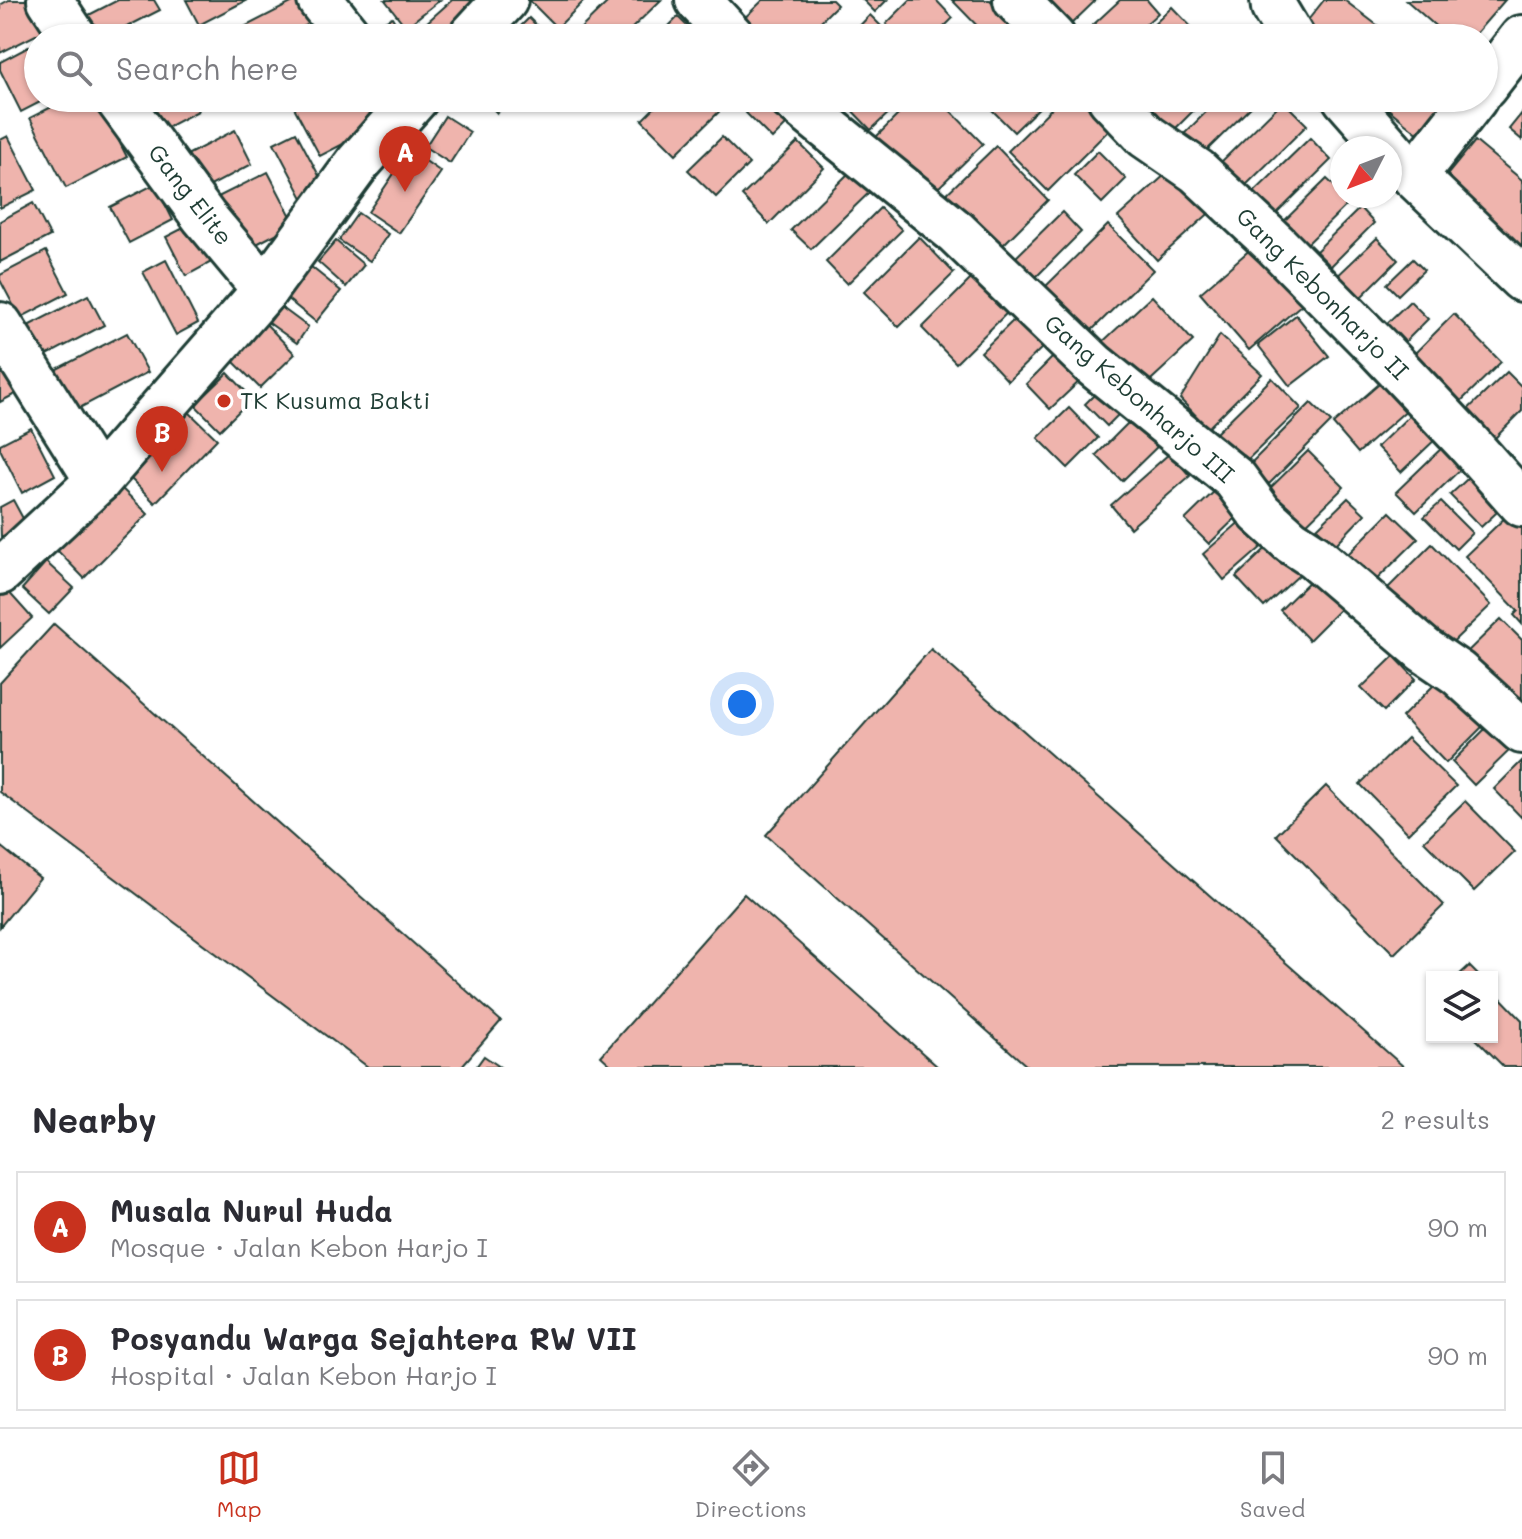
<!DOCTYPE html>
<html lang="en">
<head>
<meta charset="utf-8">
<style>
  :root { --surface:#fff; --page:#f2f2f3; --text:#2b2b33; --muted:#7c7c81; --line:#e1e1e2; --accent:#c8321e }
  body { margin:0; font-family:Mali,sans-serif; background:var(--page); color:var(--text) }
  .controls { position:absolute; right:24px; bottom:24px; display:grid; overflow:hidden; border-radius:0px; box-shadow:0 2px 6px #0004 }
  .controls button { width:72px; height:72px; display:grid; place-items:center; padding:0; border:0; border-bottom:2px solid var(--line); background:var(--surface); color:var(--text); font:40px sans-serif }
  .compass { position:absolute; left:1330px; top:136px; width:72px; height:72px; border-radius:50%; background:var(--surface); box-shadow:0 2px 6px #0004; rotate:228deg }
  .you { position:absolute; left:742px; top:704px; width:28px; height:28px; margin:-20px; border:6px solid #fff; border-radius:50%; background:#1a73e8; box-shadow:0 0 0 12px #1a73e833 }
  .badge { display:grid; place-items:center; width:52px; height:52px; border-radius:50%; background:var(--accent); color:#fff; font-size:26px; font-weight:700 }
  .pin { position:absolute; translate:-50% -66px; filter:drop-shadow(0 2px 4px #0008) }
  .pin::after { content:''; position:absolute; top:42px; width:28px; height:24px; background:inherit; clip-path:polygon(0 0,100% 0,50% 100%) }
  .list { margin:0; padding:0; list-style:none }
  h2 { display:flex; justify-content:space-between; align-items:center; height:104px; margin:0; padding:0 32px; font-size:34px }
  h2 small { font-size:26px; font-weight:400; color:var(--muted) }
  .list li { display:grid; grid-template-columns:52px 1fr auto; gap:24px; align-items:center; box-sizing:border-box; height:112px; margin:0 16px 16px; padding:0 16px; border:2px solid var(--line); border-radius:0px }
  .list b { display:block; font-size:30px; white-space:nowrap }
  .list p { margin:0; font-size:26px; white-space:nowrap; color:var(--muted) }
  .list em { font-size:26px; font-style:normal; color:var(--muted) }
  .icon { flex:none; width:44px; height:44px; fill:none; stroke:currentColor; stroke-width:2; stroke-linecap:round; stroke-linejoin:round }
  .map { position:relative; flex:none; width:1522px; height:1067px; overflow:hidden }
  .search { position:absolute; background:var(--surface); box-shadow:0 2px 6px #0004; left:24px; right:24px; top:24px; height:88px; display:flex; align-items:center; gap:20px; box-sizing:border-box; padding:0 28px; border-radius:44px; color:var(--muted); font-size:30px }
  .sheet { height:360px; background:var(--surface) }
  nav { display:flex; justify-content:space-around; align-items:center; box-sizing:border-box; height:112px; border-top:2px solid var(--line); background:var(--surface); font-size:22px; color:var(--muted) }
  nav a { display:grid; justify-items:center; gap:4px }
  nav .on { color:var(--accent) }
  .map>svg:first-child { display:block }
  .building { fill:#efb4ad; stroke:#1f3d34; stroke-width:2 }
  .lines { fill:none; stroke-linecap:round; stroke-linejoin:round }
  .minor-casing { stroke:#1f3d34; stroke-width:50 }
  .minor { stroke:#fff; stroke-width:44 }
  .poi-dot { fill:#c8321e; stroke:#fff; stroke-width:3 }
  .labels { text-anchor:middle; stroke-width:8; stroke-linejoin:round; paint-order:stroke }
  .street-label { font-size:24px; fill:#1f3d34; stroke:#fff }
  .poi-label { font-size:24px; fill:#1f3d34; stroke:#fff; text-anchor:start }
</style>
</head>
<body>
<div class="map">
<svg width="1522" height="1067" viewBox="0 0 1522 1067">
  <rect width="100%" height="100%" fill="#fff"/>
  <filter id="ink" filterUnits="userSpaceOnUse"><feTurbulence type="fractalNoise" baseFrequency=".0125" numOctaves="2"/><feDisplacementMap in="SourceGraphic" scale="16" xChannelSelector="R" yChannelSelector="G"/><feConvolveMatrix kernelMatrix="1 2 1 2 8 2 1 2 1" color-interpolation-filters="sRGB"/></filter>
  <g filter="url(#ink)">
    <g class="building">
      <path d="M9,0H32L48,29L0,53V5Z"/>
      <path d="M118,0H154L160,10L105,38H95L83,18Z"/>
      <path d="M186,0H247L199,25Z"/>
      <path d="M297,0H307L317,20L281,38H223Z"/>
      <path d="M385,0H440L406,27Z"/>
      <path d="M452,0H481L453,38H440L425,24Z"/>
      <path d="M529,0H585L557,28Z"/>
      <path d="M610,0H661L622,38H579L575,34Z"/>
      <path d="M763,0H832L837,5L804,38H748L736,26Z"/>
      <path d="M863,0H887L875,12Z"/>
      <path d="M910,0H936L953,18L933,38H899L886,24Z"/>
      <path d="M952,0H990L1019,30L1011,38H989Z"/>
      <path d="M1039,0H1096L1067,28Z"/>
      <path d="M1120,0H1147L1158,13L1131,38H1079Z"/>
      <path d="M1324,0H1344L1394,38H1302L1297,34Z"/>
      <path d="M1406,0H1505L1472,38H1449Z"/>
      <path d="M1172,7L1202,38H1140Z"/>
      <path d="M870,15L893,38H848Z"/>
      <path d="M392,17L404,38H368L365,31Z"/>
      <path d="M678,17L699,38H657Z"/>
      <path d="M529,18L549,38H509Z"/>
      <path d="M962,27L973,38H951Z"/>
      <path d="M38,42V98H48L21,112L0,70V62Z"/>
      <path d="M69,98H97L127,157L66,188L30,118Z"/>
      <path d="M138,98H191L198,111L156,133Z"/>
      <path d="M289,98H366L380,125L320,156Z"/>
      <path d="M483,98H512L497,113Z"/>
      <path d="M664,98H733L676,154L642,120Z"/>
      <path d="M761,98H774L793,118L772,139L746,113Z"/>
      <path d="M840,98H889L896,106L871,130Z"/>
      <path d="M915,98H938L983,144L931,195L875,138Z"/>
      <path d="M984,98H1049L1014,132L982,100Z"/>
      <path d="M1062,98H1095L1118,121L1048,191L1008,151Z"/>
      <path d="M1152,98H1206L1174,130L1146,103Z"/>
      <path d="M1220,98H1260L1202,155L1183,135Z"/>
      <path d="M1375,98H1458L1426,140Z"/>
      <path d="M1283,101L1307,125L1241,190L1217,166Z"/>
      <path d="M1522,113V140L1509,129Z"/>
      <path d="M445,116L470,132L450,163L425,147Z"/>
      <path d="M235,130L252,164L203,190L185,156Z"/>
      <path d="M296,132L326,189L304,200L274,143Z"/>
      <path d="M8,136L36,190L0,208V140Z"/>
      <path d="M722,137L749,164L716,197L688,170Z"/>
      <path d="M1310,138L1331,160L1267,223L1245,201Z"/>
      <path d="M1475,141L1522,180V263L1434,191Z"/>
      <path d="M798,142L824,168L769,224L742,196Z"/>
      <path d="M996,146L1048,200L992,256L939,201Z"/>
      <path d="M410,150L441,172L399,233L368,212Z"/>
      <path d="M1098,151L1126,179L1102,203L1074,175Z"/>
      <path d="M857,165L877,185L811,249L791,230Z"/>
      <path d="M1176,165L1215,208L1157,260L1118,217Z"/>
      <path d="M268,172L295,224L245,250L218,197Z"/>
      <path d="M1327,179L1342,193V196H1345L1350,202L1301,250L1278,227Z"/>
      <path d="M155,184L173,220L129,243L110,207Z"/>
      <path d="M33,203L50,236L0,262V221Z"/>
      <path d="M880,208L902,230L847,284L826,262Z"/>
      <path d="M1360,208L1374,223L1323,274L1308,259Z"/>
      <path d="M1062,212L1081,232L1031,282L1011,262Z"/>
      <path d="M358,213L388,234L370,261L339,240Z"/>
      <path d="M195,222L215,260L186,276L166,237Z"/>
      <path d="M1108,225L1153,270L1088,334L1043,289Z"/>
      <path d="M919,237L954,273L899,327L864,292Z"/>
      <path d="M1377,238L1398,260L1352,306L1330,283Z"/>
      <path d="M336,241L364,265L346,287L318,262Z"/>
      <path d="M1260,241L1309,298L1249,350L1200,293Z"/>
      <path d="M46,251L68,293L20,318L0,280V275Z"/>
      <path d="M1413,259L1424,270L1398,295L1387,284Z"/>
      <path d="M166,260L198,323L176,335L143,272Z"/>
      <path d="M310,266L341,291L316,322L285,297Z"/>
      <path d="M976,274L1011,309L956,363L922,328Z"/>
      <path d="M88,295L104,325L42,358L26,327Z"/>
      <path d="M1152,296L1193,341L1139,391L1097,347Z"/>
      <path d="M1410,301L1428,319L1401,346L1383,327Z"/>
      <path d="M281,307L308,327L297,343L269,323Z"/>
      <path d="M1021,313L1049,341L1008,381L981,352Z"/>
      <path d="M1454,314L1501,362L1458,404L1411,357Z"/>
      <path d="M1296,315L1329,356L1290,386L1258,345Z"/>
      <path d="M266,324L295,354L260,388L230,358Z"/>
      <path d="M127,333L148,372L72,412L51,372Z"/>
      <path d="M1220,335L1262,374L1208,428L1180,399Z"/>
      <path d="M1057,353L1082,379L1050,409L1026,384Z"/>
      <path d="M0,356L19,392L0,402Z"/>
      <path d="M1393,372L1418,400L1358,453L1333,424Z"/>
      <path d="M1507,372L1522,387V411L1491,442L1463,414Z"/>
      <path d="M228,373L252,398L220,430L195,405Z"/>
      <path d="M1272,378L1301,408L1243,464L1213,436Z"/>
      <path d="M1107,382L1129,404L1107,426L1085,404Z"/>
      <path d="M1311,403L1331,422L1269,484L1249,465Z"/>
      <path d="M1069,408L1098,438L1068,468L1038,438Z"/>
      <path d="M1415,410L1440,435L1401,472L1377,447Z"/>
      <path d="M189,412L217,439L155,503L127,475Z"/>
      <path d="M1136,415L1163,441L1122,481L1096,455Z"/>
      <path d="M31,428L55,475L22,493L0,449V444Z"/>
      <path d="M1447,443L1467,463L1416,512L1396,492Z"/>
      <path d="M1308,451L1344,487L1293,537L1258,500Z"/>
      <path d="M1170,453L1190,476L1130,528L1111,505Z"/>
      <path d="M1480,467L1511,499L1481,527L1450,495Z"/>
      <path d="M1224,482L1248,506L1209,544L1185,520Z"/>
      <path d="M117,484L148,514L84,578L54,547Z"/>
      <path d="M1348,498L1365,514L1335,545L1317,528Z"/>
      <path d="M13,500L26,524L1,537L0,507Z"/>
      <path d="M1441,502L1472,533L1456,549L1424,517Z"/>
      <path d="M1513,510L1522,520V624L1514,615L1518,611L1465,556Z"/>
      <path d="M1251,512L1272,538L1224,580L1203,554Z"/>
      <path d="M1390,512L1418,539L1368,588L1341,561Z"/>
      <path d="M1280,535L1309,566L1264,607L1236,577Z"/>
      <path d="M1432,544L1491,605L1440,654L1382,594Z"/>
      <path d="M46,562L74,588L49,614L22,589Z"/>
      <path d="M1321,570L1349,600L1309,640L1280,610Z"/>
      <path d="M6,589L32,618L0,648V595Z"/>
      <path d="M1501,619L1522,640V719L1459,660Z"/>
      <path d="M54,624L501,1021L461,1067H368L0,792V683Z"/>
      <path d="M931,649L1404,1067H1028L766,835Z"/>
      <path d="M1394,656L1416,679L1384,711L1361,688Z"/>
      <path d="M1438,681L1483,726L1446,763L1402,717Z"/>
      <path d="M1492,722L1515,745L1474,785L1452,762Z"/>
      <path d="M1407,738L1456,786L1408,833L1360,784Z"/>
      <path d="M1522,761V818L1494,789Z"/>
      <path d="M1326,786L1444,905L1394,954L1276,835Z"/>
      <path d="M1465,801L1515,852L1474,891L1424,841Z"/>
      <path d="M0,846L40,878L0,927Z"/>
      <path d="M744,894L938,1067H613L601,1056Z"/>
      <path d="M1469,966L1480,977H1457Z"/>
      <path d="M1492,989L1522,1020V1067H1504L1474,1037H1492Z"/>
      <path d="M484,1056L500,1067H476Z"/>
    </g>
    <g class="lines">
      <g class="minor-casing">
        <g id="minor">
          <path d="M50,0L75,38"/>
          <path d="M320,0L350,38"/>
          <path d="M698,0L733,38"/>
          <path d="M1016,0L1053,38"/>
          <path d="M1273,0L1274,8L1292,38"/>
          <path d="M470,38L505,0"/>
          <path d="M1484,87L1522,38"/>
          <path d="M117,98L204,217L265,290"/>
          <path d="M791,98L956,232L1094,365L1235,479L1260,513L1291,541L1314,556L1424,650L1458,673L1522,731"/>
          <path d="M1110,98L1146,136L1197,171L1275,244L1379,349L1467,442L1522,504"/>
          <path d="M1345,98L1389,148"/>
          <path d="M1390,149L1414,176L1522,279"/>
          <path d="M1414,176L1475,98"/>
          <path d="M0,325L98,481"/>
          <path d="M0,572L98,481L265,290L358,163L416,98"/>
        </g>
      </g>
      <use href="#minor" class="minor"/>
    </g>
  </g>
  <circle class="poi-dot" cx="224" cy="401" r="8"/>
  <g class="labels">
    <g class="street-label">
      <text transform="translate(190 195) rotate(52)" y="8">Gang Elite</text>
      <text transform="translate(1322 294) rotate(45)" y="8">Gang Kebonharjo II</text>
      <text transform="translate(1139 399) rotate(41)" y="8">Gang Kebonharjo III</text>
    </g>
    <g class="poi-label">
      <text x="240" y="409">TK Kusuma Bakti</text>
    </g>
  </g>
</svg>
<div class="controls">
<button><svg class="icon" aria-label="layers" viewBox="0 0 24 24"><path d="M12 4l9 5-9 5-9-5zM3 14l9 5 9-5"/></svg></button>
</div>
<svg class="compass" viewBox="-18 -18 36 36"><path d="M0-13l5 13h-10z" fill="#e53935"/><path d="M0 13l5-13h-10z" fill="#7c7c81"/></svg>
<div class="you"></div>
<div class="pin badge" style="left:405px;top:192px">A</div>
<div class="pin badge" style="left:162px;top:472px">B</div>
<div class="search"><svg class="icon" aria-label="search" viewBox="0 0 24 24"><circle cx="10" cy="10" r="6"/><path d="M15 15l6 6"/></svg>Search here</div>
</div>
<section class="sheet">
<h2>Nearby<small>2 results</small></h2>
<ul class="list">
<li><span class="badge">A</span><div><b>Musala Nurul Huda</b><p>Mosque · Jalan Kebon Harjo I</p></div><em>90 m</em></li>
<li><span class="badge">B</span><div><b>Posyandu Warga Sejahtera RW VII</b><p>Hospital · Jalan Kebon Harjo I</p></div><em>90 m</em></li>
</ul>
</section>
<nav>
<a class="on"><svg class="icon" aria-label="map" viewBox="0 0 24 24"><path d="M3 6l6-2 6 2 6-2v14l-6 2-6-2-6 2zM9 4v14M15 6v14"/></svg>Map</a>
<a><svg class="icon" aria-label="directions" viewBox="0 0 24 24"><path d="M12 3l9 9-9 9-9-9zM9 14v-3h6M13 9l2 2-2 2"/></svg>Directions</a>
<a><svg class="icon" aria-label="saved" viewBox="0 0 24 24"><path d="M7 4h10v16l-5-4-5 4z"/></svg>Saved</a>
</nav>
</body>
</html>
